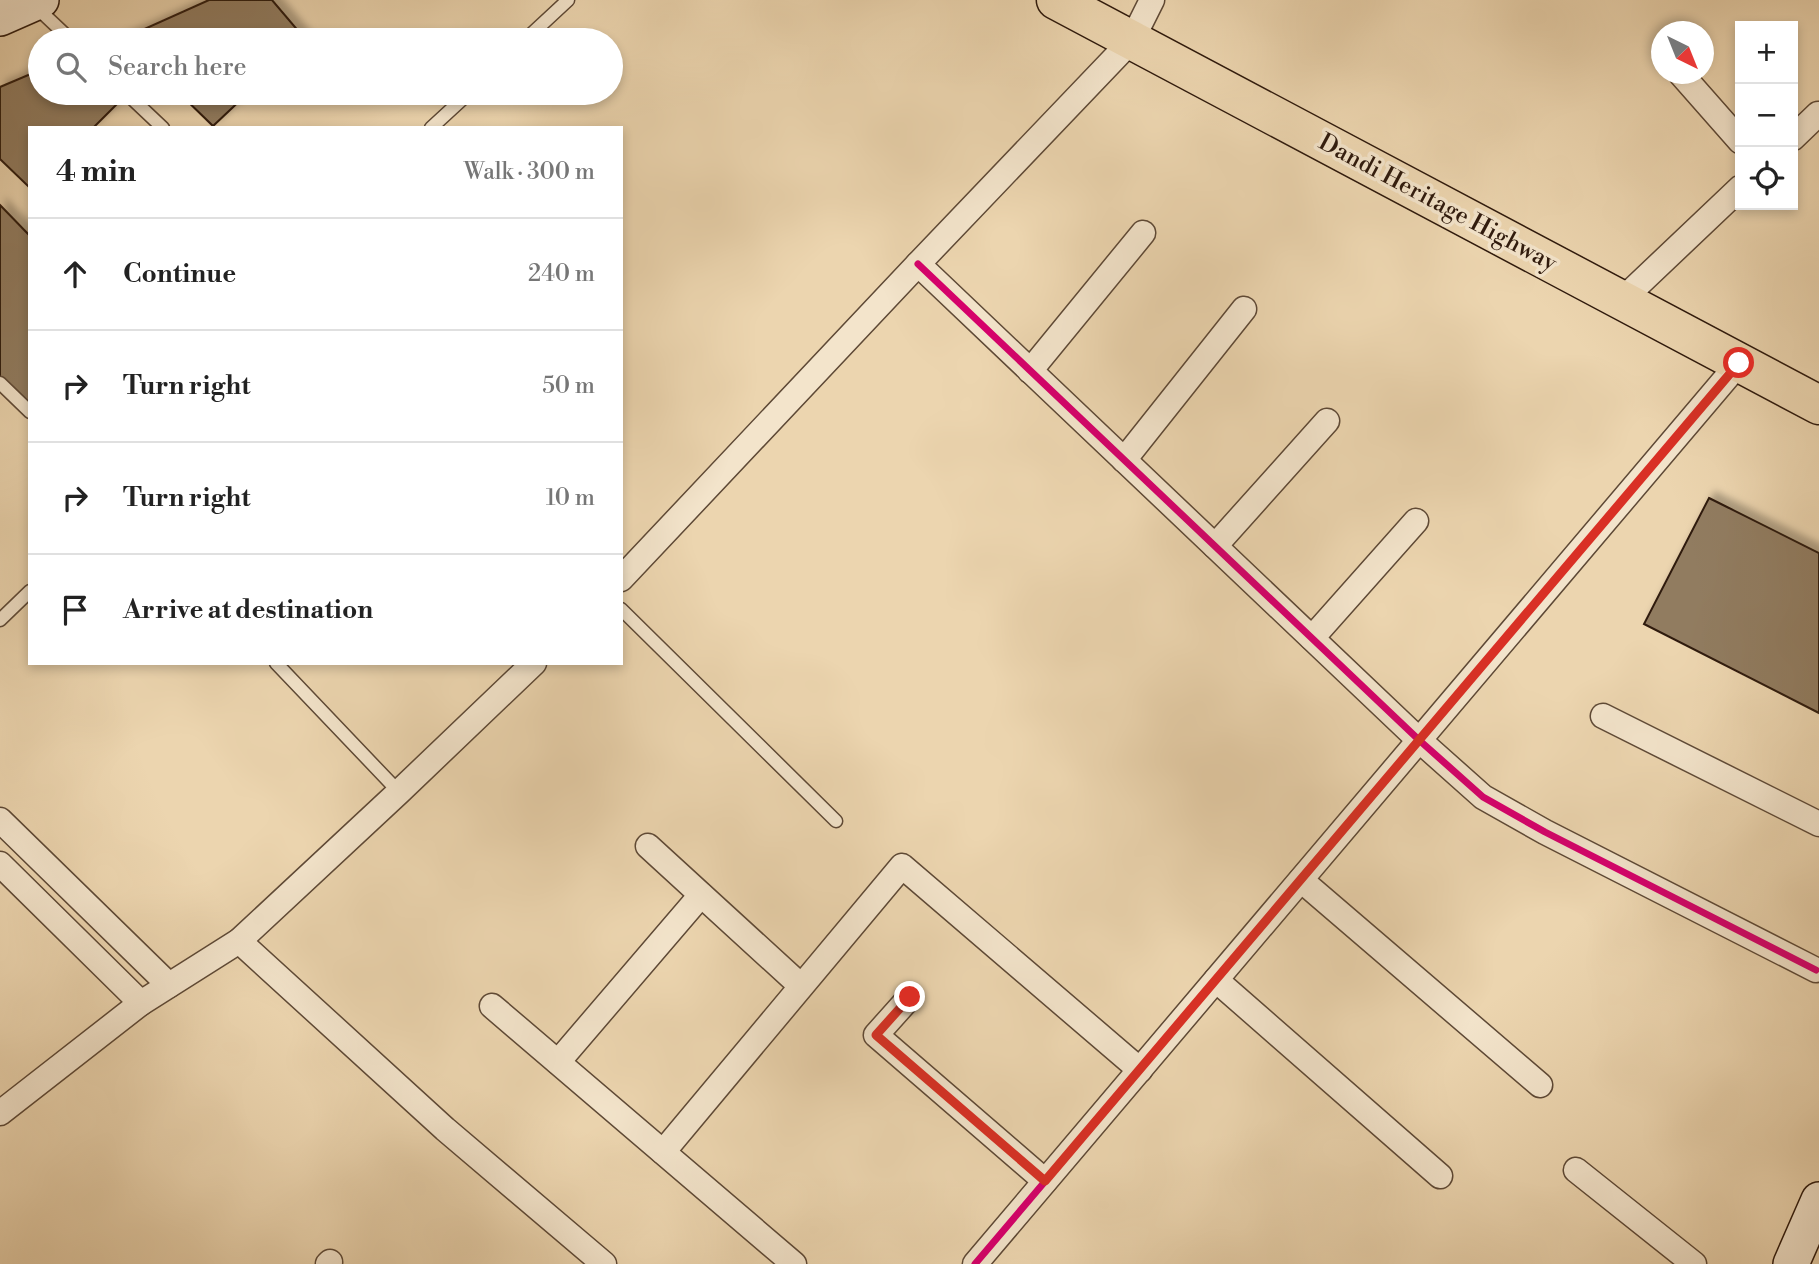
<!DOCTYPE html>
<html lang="en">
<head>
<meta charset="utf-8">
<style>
  :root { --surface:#fff; --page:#f6f6f6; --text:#222; --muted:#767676; --line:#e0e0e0 }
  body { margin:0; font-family:"Libre Bodoni",serif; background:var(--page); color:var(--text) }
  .controls { position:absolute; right:21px; top:21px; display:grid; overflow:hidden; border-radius:0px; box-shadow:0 4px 10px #0003 }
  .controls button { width:63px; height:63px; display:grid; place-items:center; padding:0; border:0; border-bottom:2px solid var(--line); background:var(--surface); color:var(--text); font:35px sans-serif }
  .compass { position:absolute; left:1651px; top:21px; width:63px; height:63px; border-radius:50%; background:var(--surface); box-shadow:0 4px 10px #0003; rotate:137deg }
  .stop { position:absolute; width:21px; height:21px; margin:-16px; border:5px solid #d93025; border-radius:50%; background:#fff }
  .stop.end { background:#d93025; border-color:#fff; box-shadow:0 2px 7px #0008 }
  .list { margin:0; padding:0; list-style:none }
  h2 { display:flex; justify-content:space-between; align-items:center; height:91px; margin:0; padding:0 28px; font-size:30px }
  h2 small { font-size:23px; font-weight:400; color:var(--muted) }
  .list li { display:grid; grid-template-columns:46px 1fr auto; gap:21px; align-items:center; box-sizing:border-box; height:112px; padding:0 28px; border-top:2px solid var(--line) }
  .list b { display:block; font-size:26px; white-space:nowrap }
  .list em { font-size:23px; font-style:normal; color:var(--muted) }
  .icon { flex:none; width:38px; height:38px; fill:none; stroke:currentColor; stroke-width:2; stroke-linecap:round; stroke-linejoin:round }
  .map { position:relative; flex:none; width:1819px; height:1264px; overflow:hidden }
  .search { position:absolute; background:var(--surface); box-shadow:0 4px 10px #0003; left:28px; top:28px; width:595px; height:77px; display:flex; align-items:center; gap:18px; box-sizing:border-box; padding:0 24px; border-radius:38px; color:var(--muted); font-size:26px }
  .panel { position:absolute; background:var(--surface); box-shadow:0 4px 10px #0003; left:28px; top:126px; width:595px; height:539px; border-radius:0px }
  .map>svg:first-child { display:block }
  .building { fill:#917b61; stroke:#2f1a0d; stroke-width:2; filter:url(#shadow) }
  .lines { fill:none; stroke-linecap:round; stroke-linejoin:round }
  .lane-casing { stroke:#5e4936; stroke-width:15 }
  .street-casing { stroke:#5e4936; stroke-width:27 }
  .secondary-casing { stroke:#2f1a0d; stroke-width:38 }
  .highway-casing { stroke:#2f1a0d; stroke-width:41 }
  .lane { stroke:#f3e4cb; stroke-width:12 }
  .street { stroke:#f3e4cb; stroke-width:24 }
  .secondary { stroke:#f3e4cb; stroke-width:35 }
  .highway { stroke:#ecd5af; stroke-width:38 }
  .cycleway-casing { stroke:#f3e4cb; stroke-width:11 }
  .cycleway { stroke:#d6006c; stroke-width:7 }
  .route { stroke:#d93025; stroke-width:9 }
  .labels { text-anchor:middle; stroke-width:7; stroke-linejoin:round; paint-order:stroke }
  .street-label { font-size:24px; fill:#2f1a0d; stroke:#f3e4cb }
</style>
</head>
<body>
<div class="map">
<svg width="1819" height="1264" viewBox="0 0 1819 1264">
  <defs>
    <filter id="shadow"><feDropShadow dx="6" dy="-6" stdDeviation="3.5" flood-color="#0004"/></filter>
  </defs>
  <rect width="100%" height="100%" fill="#ecd5af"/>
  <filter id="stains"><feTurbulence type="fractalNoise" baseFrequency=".00286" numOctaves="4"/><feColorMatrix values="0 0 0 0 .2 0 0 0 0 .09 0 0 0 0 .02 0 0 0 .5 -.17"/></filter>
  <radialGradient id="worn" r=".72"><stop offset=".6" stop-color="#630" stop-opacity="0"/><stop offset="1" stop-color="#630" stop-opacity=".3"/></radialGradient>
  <g class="building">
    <path d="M209,0H272L306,40H124L122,39Z"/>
    <path d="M40,70V93H104L116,105L93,128H30V188L0,159V87Z"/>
    <path d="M179,93H248L213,126Z"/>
    <path d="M0,205L30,236V411L0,381Z"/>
    <path d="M1709,498L1819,553V713L1644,624Z"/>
  </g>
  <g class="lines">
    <g class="lane-casing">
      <g id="lane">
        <path d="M35,6L71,40"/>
        <path d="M525,40L568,0"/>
        <path d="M126,93L163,128"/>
        <path d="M431,128L469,93"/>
        <path d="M0,383L30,412"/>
        <path d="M621,609L836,821"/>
        <path d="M0,620L30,591"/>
        <path d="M276,663L399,792"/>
      </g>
    </g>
    <g class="street-casing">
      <g id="street">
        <path d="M1681,74L1740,141"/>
        <path d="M1793,138L1818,114"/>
        <path d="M918,264L1419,740L1483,797L1545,832L1816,970"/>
        <path d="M1622,300L1740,188"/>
        <path d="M1030,371L1143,233"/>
        <path d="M1124,460L1244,309"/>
        <path d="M1215,546L1327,421"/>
        <path d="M621,579L918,264L1132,40L1152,0"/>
        <path d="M1312,638L1416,521"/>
        <path d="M1603,716L1819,824"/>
        <path d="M0,820L169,985"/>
        <path d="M648,846L801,986"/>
        <path d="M0,864L141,1003"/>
        <path d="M1301,880L1540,1085"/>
        <path d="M239,941L445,1129L604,1264"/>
        <path d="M1216,980L1440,1176"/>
        <path d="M910,997L876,1035L1045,1181"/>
        <path d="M492,1006L794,1264"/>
        <path d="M558,1062L701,895"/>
        <path d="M0,1113L141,1003L239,941L399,792L534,663"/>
        <path d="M663,1152L902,866L1140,1070"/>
        <path d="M1576,1170L1694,1264"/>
        <path d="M328,1264L330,1262"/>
        <path d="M975,1264L1739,363"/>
      </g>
    </g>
    <g class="secondary-casing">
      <g id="secondary">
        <path d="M0,18L41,0"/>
        <path d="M1791,1264L1819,1200"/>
      </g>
    </g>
    <g class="highway-casing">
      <path id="highway" d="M1056,0L1819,405"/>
    </g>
    <use href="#lane" class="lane"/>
    <use href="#street" class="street"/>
    <use href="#secondary" class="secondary"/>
    <use href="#highway" class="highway"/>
    <g class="cycleway-casing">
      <g id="cycleway">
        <path d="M918,264L1419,740L1483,797L1545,832L1816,970"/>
        <path d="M975,1264L1739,363"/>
      </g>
    </g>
    <use href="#cycleway" class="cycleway"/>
  </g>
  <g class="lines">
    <path class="route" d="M910,997L876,1035L1045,1181L1739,363"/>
  </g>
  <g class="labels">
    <g class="street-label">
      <text transform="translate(1438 202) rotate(28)" y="8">Dandi Heritage Highway</text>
    </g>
  </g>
  <rect width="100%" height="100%" filter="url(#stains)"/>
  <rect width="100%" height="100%" fill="url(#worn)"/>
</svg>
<div class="controls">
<button>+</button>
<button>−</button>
<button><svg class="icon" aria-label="locate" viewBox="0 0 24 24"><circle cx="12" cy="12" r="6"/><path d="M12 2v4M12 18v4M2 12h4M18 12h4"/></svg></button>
</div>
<svg class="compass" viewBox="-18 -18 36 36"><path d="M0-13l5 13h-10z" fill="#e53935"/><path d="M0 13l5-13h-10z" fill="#767676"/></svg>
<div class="stop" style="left:1739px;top:363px"></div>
<div class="stop end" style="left:910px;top:997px"></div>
<div class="search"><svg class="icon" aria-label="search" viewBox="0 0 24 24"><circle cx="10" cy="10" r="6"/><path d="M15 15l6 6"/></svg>Search here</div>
<section class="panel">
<h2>4 min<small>Walk · 300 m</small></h2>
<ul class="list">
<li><svg class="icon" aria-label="ahead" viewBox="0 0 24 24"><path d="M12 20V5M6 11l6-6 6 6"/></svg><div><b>Continue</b></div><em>240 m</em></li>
<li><svg class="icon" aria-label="right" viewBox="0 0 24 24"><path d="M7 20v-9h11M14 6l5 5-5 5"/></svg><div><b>Turn right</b></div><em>50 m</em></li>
<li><svg class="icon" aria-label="right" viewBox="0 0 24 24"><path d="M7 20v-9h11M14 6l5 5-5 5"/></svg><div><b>Turn right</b></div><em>10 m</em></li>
<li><svg class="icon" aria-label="arrive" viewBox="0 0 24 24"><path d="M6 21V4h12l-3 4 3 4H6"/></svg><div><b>Arrive at destination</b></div></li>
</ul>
</section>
</div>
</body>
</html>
